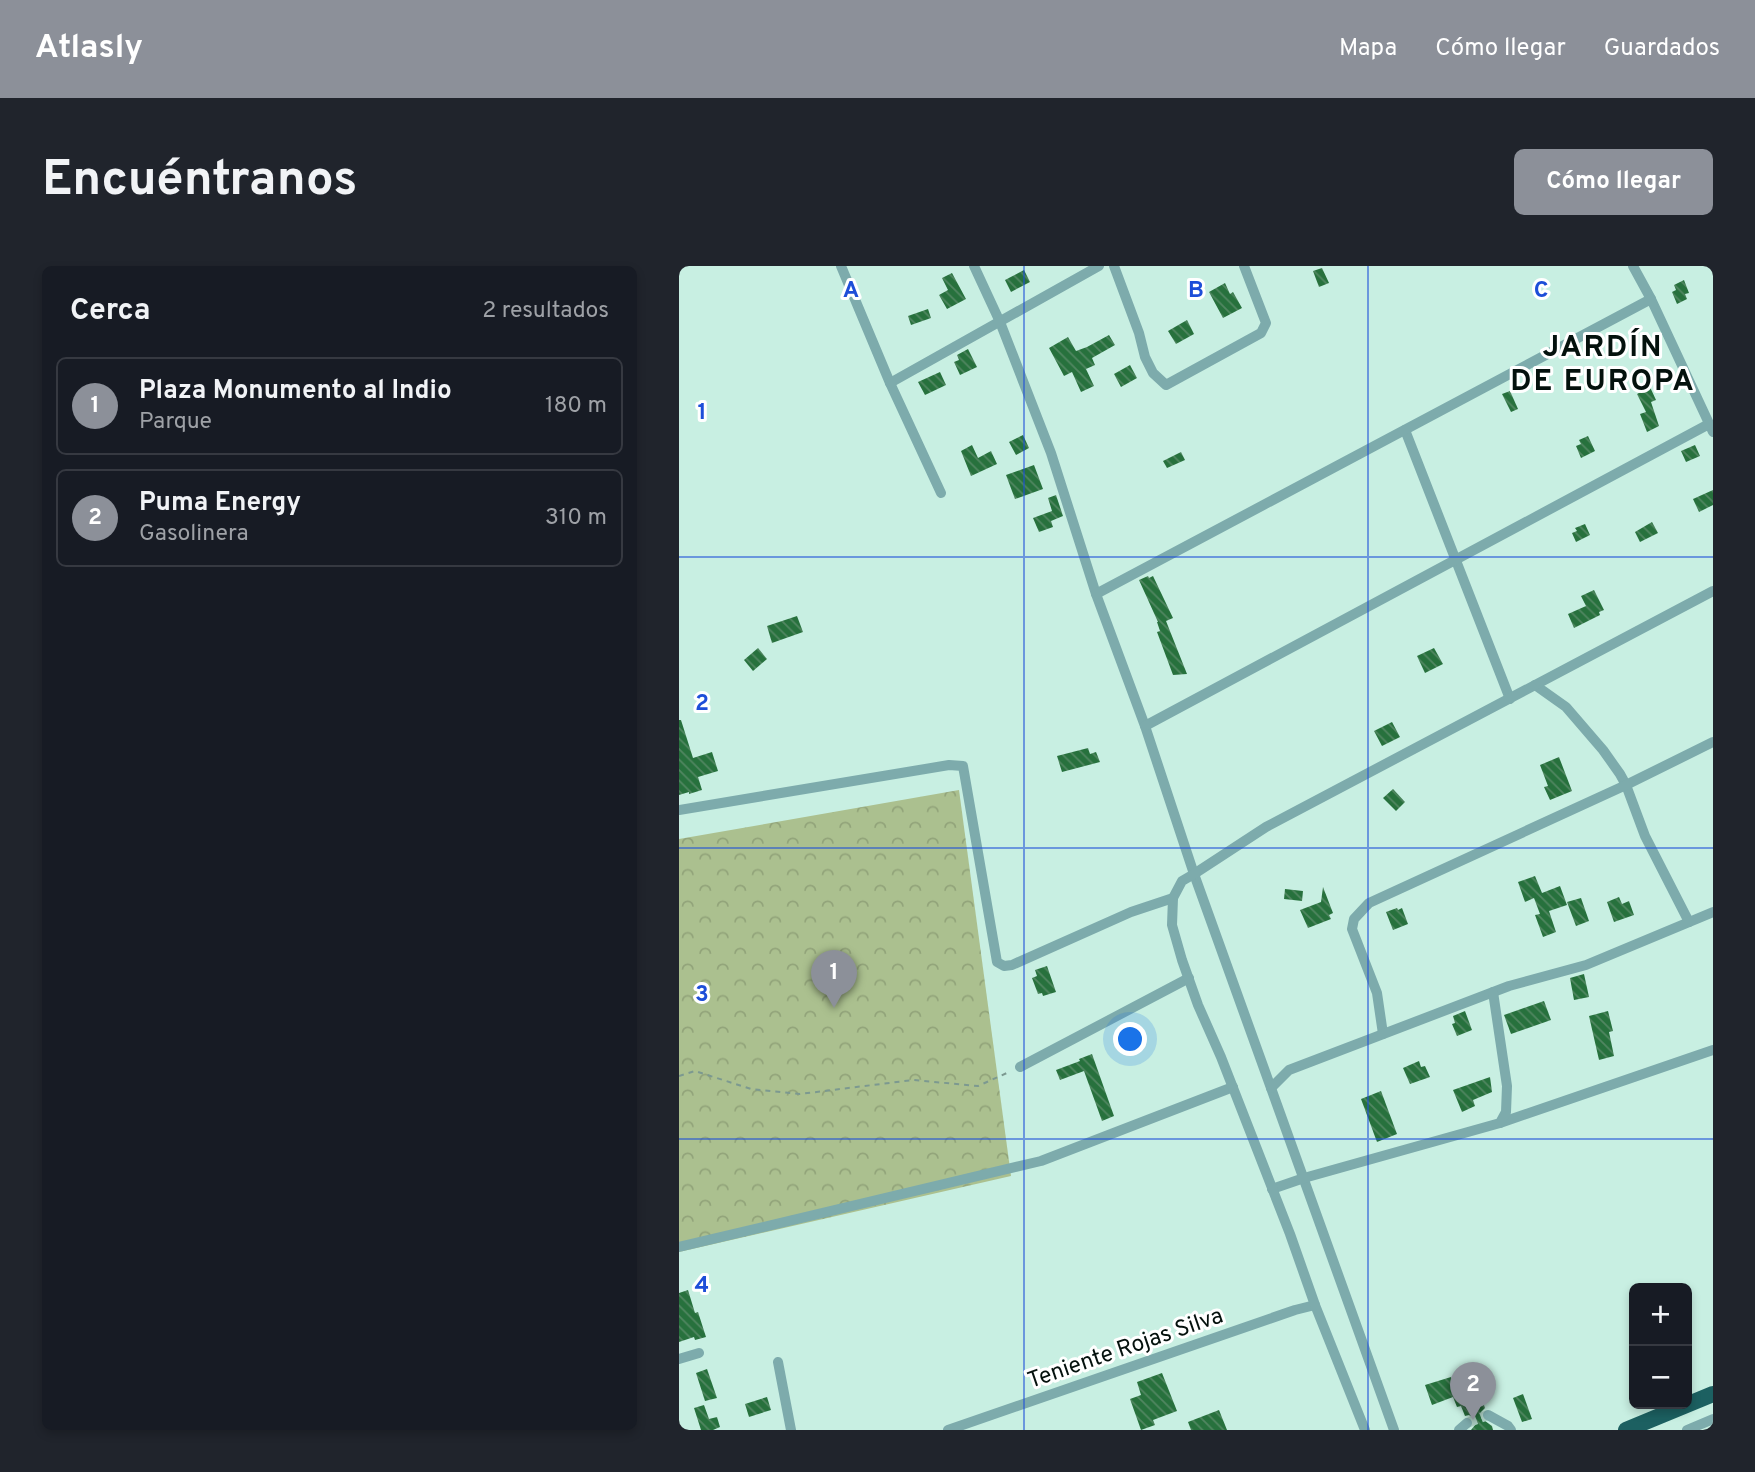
<!DOCTYPE html>
<html lang="es">
<head>
<meta charset="utf-8">
<style>
  :root { --surface:#171b24; --page:#20242c; --text:#f1f3f6; --muted:#9ea1a6; --line:#363941; --accent:#8c9099 }
  body { margin:0; font-family:Overpass,sans-serif; background:var(--page); color:var(--text) }
  .controls { position:absolute; right:21px; bottom:21px; display:grid; overflow:hidden; border-radius:10px; box-shadow:0 4px 10px #0003 }
  .controls button { width:63px; height:63px; display:grid; place-items:center; padding:0; border:0; border-bottom:2px solid var(--line); background:var(--surface); color:var(--text); font:35px sans-serif }
  .you { position:absolute; left:452px; top:774px; width:24px; height:24px; margin:-18px; border:5px solid #fff; border-radius:50%; background:#1a73e8; box-shadow:0 0 0 10px #1a73e833 }
  .badge { display:grid; place-items:center; width:46px; height:46px; border-radius:50%; background:var(--accent); color:#fff; font-size:23px; font-weight:700 }
  .pin { position:absolute; translate:-50% -58px; filter:drop-shadow(0 2px 4px #0008) }
  .pin::after { content:''; position:absolute; top:37px; width:24px; height:21px; background:inherit; clip-path:polygon(0 0,100% 0,50% 100%) }
  .list { margin:0; padding:0; list-style:none }
  h2 { display:flex; justify-content:space-between; align-items:center; height:91px; margin:0; padding:0 28px; font-size:30px }
  h2 small { font-size:23px; font-weight:400; color:var(--muted) }
  .list li { display:grid; grid-template-columns:46px 1fr auto; gap:21px; align-items:center; box-sizing:border-box; height:98px; margin:0 14px 14px; padding:0 14px; border:2px solid var(--line); border-radius:10px }
  .list b { display:block; font-size:26px; white-space:nowrap }
  .list p { margin:0; font-size:23px; white-space:nowrap; color:var(--muted) }
  .list em { font-size:23px; font-style:normal; color:var(--muted) }
  .map { position:relative; flex:none; width:1034px; height:1164px; overflow:hidden; border-radius:10px }
  header { display:flex; align-items:center; gap:42px; box-sizing:border-box; height:98px; padding:0 35px; background:var(--accent); color:#fff }
  header strong { font-size:33px }
  nav { display:flex; gap:38px; margin-inline-start:auto; font-size:24px }
  .intro { display:flex; align-items:center; justify-content:space-between; box-sizing:border-box; height:168px; padding:0 42px }
  h1 { margin:0; font-size:49px }
  .button { padding:18px 32px; border-radius:10px; background:var(--accent); color:#fff; font-size:24px; font-weight:700 }
  main { display:flex; gap:42px; padding:0 42px }
  aside { flex:1; background:var(--surface); border-radius:10px; box-shadow:0 4px 10px #0003 }
  .map>svg:first-child { display:block }
  .park { fill:url(#park-crowns) }
  .building { fill:url(#building-back-hatch) }
  .lines { fill:none; stroke-linecap:round; stroke-linejoin:round }
  .minor-tunnel { stroke:#abcec2; stroke-width:10; stroke-dasharray:10 5; stroke-linecap:butt }
  .path { stroke:#7c9990; stroke-width:2; stroke-dasharray:5 5; stroke-linecap:butt }
  .minor { stroke:#7dabac; stroke-width:10 }
  .highway { stroke:#1c6061; stroke-width:16 }
  .grid { fill:none; stroke:#1d4ed8; stroke-width:2; stroke-opacity:0.55 }
  .labels { text-anchor:middle; stroke-width:6; stroke-linejoin:round; paint-order:stroke }
  .street-label { font-size:23px; fill:#04110d; stroke:#fff }
  .district-label { font-size:30px; font-weight:bold; letter-spacing:2px; fill:#04110d; stroke:#fff }
  .grid-label { font-size:23px; text-anchor:middle; font-weight:bold; fill:#1d4ed8; stroke:#fff; stroke-width:6; stroke-linejoin:round; paint-order:stroke }
</style>
</head>
<body>
<header>
<strong>Atlasly</strong>
<nav><a>Mapa</a><a>Cómo llegar</a><a>Guardados</a></nav>
</header>
<div class="intro"><h1>Encuéntranos</h1><a class="button">Cómo llegar</a></div>
<main>
<aside>
<h2>Cerca<small>2 resultados</small></h2>
<ul class="list">
<li><span class="badge">1</span><div><b>Plaza Monumento al Indio</b><p>Parque</p></div><em>180 m</em></li>
<li><span class="badge">2</span><div><b>Puma Energy</b><p>Gasolinera</p></div><em>310 m</em></li>
</ul>
</aside>
<div class="map">
<svg width="1034" height="1164" viewBox="0 0 1034 1164">
  <defs>
    <pattern id="park-crowns" width="20" height="18" patternUnits="userSpaceOnUse" patternTransform="scale(1.75)"><rect width="20" height="18" fill="#abc08f"/><path d="M2 6a3 3 0 1 1 6 0M12 15a3 3 0 1 1 6 0" fill="none" stroke="#92a47a"/></pattern>
    <pattern id="building-back-hatch" width="6" height="6" patternUnits="userSpaceOnUse" patternTransform="scale(1.75)"><rect width="6" height="6" fill="#27713d"/><path d="M-1 5l2 2M0 0l6 6M5-1l2 2" fill="none" stroke="#518661"/></pattern>
  </defs>
  <rect width="100%" height="100%" fill="#c8efe2"/>
  <path class="park" d="M280,524L332,910L0,986V573Z"/>
  <g class="building">
    <path d="M643,2L650,17L640,21L634,5Z"/>
    <path d="M345,4L351,16L332,26L326,14Z"/>
    <path d="M273,7L287,33L268,43L260,29L269,24L263,12Z"/>
    <path d="M1005,14L1010,27L1006,28L1008,33L998,38L993,26L997,24L995,19Z"/>
    <path d="M546,17L551,28L554,26L563,42L544,52L530,26Z"/>
    <path d="M249,43L252,52L232,59L229,50Z"/>
    <path d="M508,54L515,68L497,78L489,65Z"/>
    <path d="M430,69L436,79L413,92L416,99L407,103L415,120L402,126L393,106L385,110L370,82L389,71L397,85L408,81Z"/>
    <path d="M289,83L298,101L281,109L275,96L280,94L278,89Z"/>
    <path d="M451,99L458,112L442,121L435,108Z"/>
    <path d="M261,106L267,119L246,129L239,116Z"/>
    <path d="M971,121L977,134L972,136L980,160L968,166L961,148L967,146L958,128Z"/>
    <path d="M831,125L839,143L832,146L823,128Z"/>
    <path d="M344,169L350,182L337,189L330,176Z"/>
    <path d="M909,170L916,185L902,192L897,180L902,178L900,174Z"/>
    <path d="M293,179L299,192L312,185L318,198L292,210L282,185Z"/>
    <path d="M1016,179L1021,190L1007,196L1002,185Z"/>
    <path d="M502,186L506,194L488,202L484,195Z"/>
    <path d="M355,199L364,223L336,233L327,209Z"/>
    <path d="M1034,224V239L1020,246L1014,233Z"/>
    <path d="M377,229L384,250L372,255L374,261L360,266L354,252L373,245L369,232Z"/>
    <path d="M973,256L979,267L961,276L956,266Z"/>
    <path d="M906,258L911,269L897,276L893,267L898,265L896,262Z"/>
    <path d="M469,310L470,312L474,310L494,352L487,355L508,408L494,409L478,366L481,365L478,356H479L460,314Z"/>
    <path d="M915,324L925,344L920,346L921,349L895,362L889,348L907,340L902,330Z"/>
    <path d="M118,350L124,366L93,377L88,360Z"/>
    <path d="M79,382L88,393L74,405L65,394Z"/>
    <path d="M755,382L764,398L746,407L738,390Z"/>
    <path d="M0,454H2L14,492L33,486L39,505L19,511L23,524L10,528V526L0,529Z"/>
    <path d="M713,456L721,471L703,480L695,465Z"/>
    <path d="M409,482L411,488L417,486L421,496L383,506L378,490Z"/>
    <path d="M880,491L893,525L871,534L865,521L869,520L861,499Z"/>
    <path d="M714,523L726,536L717,545L704,532Z"/>
    <path d="M856,610L863,627L881,620L888,639L870,645L877,666L864,671L856,649L861,648L855,632L846,636L839,616Z"/>
    <path d="M644,621L654,647L650,649L652,653L629,662L621,644L642,636Z"/>
    <path d="M606,623L624,625L623,635L605,633Z"/>
    <path d="M940,631L943,638L950,635L955,649L935,656L928,636Z"/>
    <path d="M902,632L910,655L897,660L888,636Z"/>
    <path d="M718,642L719,644L723,642L729,658L714,664L707,646Z"/>
    <path d="M368,700L377,726L364,730L363,727L359,728L353,712L358,710L356,704Z"/>
    <path d="M905,708L910,731L895,734L891,712Z"/>
    <path d="M865,735L872,754L832,768L825,749Z"/>
    <path d="M786,745L793,764L778,770L773,758L776,757L774,750Z"/>
    <path d="M929,745L934,765L930,766L935,790L920,794L910,750Z"/>
    <path d="M413,788L435,850L423,855L405,805L381,814L377,804L401,795L400,793Z"/>
    <path d="M740,795L742,801L746,800L751,811L731,818L724,802Z"/>
    <path d="M811,811L813,826L794,834L796,840L783,846L774,824Z"/>
    <path d="M702,825L718,868L698,876L682,833Z"/>
    <path d="M9,1024L16,1047L19,1046L27,1071L16,1074L15,1071L0,1076V1027Z"/>
    <path d="M28,1103L38,1132L26,1135L17,1107Z"/>
    <path d="M483,1107L498,1145L474,1154L476,1159L462,1164L451,1133L462,1129L458,1116Z"/>
    <path d="M772,1111L776,1121L796,1114L806,1142L802,1146V1152L813,1160L814,1164H792L796,1159L794,1152L790,1149L786,1150L782,1140L778,1141L774,1131L753,1139L746,1119Z"/>
    <path d="M844,1128L853,1153L843,1156L834,1132Z"/>
    <path d="M88,1131L92,1144L70,1151L66,1138Z"/>
    <path d="M25,1139L30,1153L38,1151L41,1161L34,1164H22L15,1142Z"/>
    <path d="M540,1144L548,1164H512L509,1156Z"/>
  </g>
  <g class="lines">
    <path class="minor-tunnel" d="M788,1157L809,1149"/>
    <path class="path" d="M0,810L16,805L72,823L121,828L234,814L299,820L330,806"/>
    <g class="minor">
      <path d="M162,0L211,117L262,227"/>
      <path d="M295,0L321,56L372,187L417,328L466,460L515,608L715,1164"/>
      <path d="M435,0L460,67L466,91L474,107L487,119L582,67L587,57L565,0"/>
      <path d="M954,0L972,33"/>
      <path d="M211,117L420,0"/>
      <path d="M726,164L831,433"/>
      <path d="M417,328L972,33L1034,166"/>
      <path d="M856,419L887,441L924,484L941,508L947,519L966,570L1010,656"/>
      <path d="M466,460L1030,158"/>
      <path d="M0,544L270,499L284,500L318,696L325,700L333,699L452,646L494,632"/>
      <path d="M704,768L698,727L673,663L675,653L690,637L947,519L1034,476"/>
      <path d="M341,801L510,712"/>
      <path d="M592,822L610,804L830,720L907,699L1034,646"/>
      <path d="M821,857L1034,784"/>
      <path d="M593,923L625,912L821,857L827,846L828,820L814,726"/>
      <path d="M0,981L362,895L554,821"/>
      <path d="M0,1093L20,1087"/>
      <path d="M99,1096L112,1164"/>
      <path d="M809,1149L829,1160L832,1164"/>
      <path d="M269,1164L616,1044L636,1039"/>
      <path d="M686,1164L636,1039L611,968L542,791L519,739L503,694L493,659L494,632L503,615L515,608L587,561L1034,325"/>
      <path d="M780,1164L788,1157"/>
      <path d="M1008,1164L1034,1153"/>
    </g>
    <path class="highway" d="M947,1164L1034,1128"/>
  </g>
  <path class="grid" d="M345,0V1164M689,0V1164M0,291H1034M0,582H1034M0,873H1034"/>
  <g class="labels">
    <g class="street-label">
      <text transform="translate(446 1081) rotate(-19)" y="8">Teniente Rojas Silva</text>
    </g>
    <g class="district-label">
      <text x="924" y="90">JARDÍN<tspan x="924" dy="34">DE EUROPA</tspan></text>
    </g>
  </g>
  <g class="grid-label">
    <text x="172" y="31">A</text>
    <text x="517" y="31">B</text>
    <text x="862" y="31">C</text>
    <text x="23" y="153">1</text>
    <text x="23" y="444">2</text>
    <text x="23" y="735">3</text>
    <text x="23" y="1026">4</text>
  </g>
</svg>
<div class="controls">
<button>+</button>
<button>−</button>
</div>
<div class="you"></div>
<div class="pin badge" style="left:155px;top:742px">1</div>
<div class="pin badge" style="left:794px;top:1154px">2</div>
</div>
</main>
</body>
</html>
